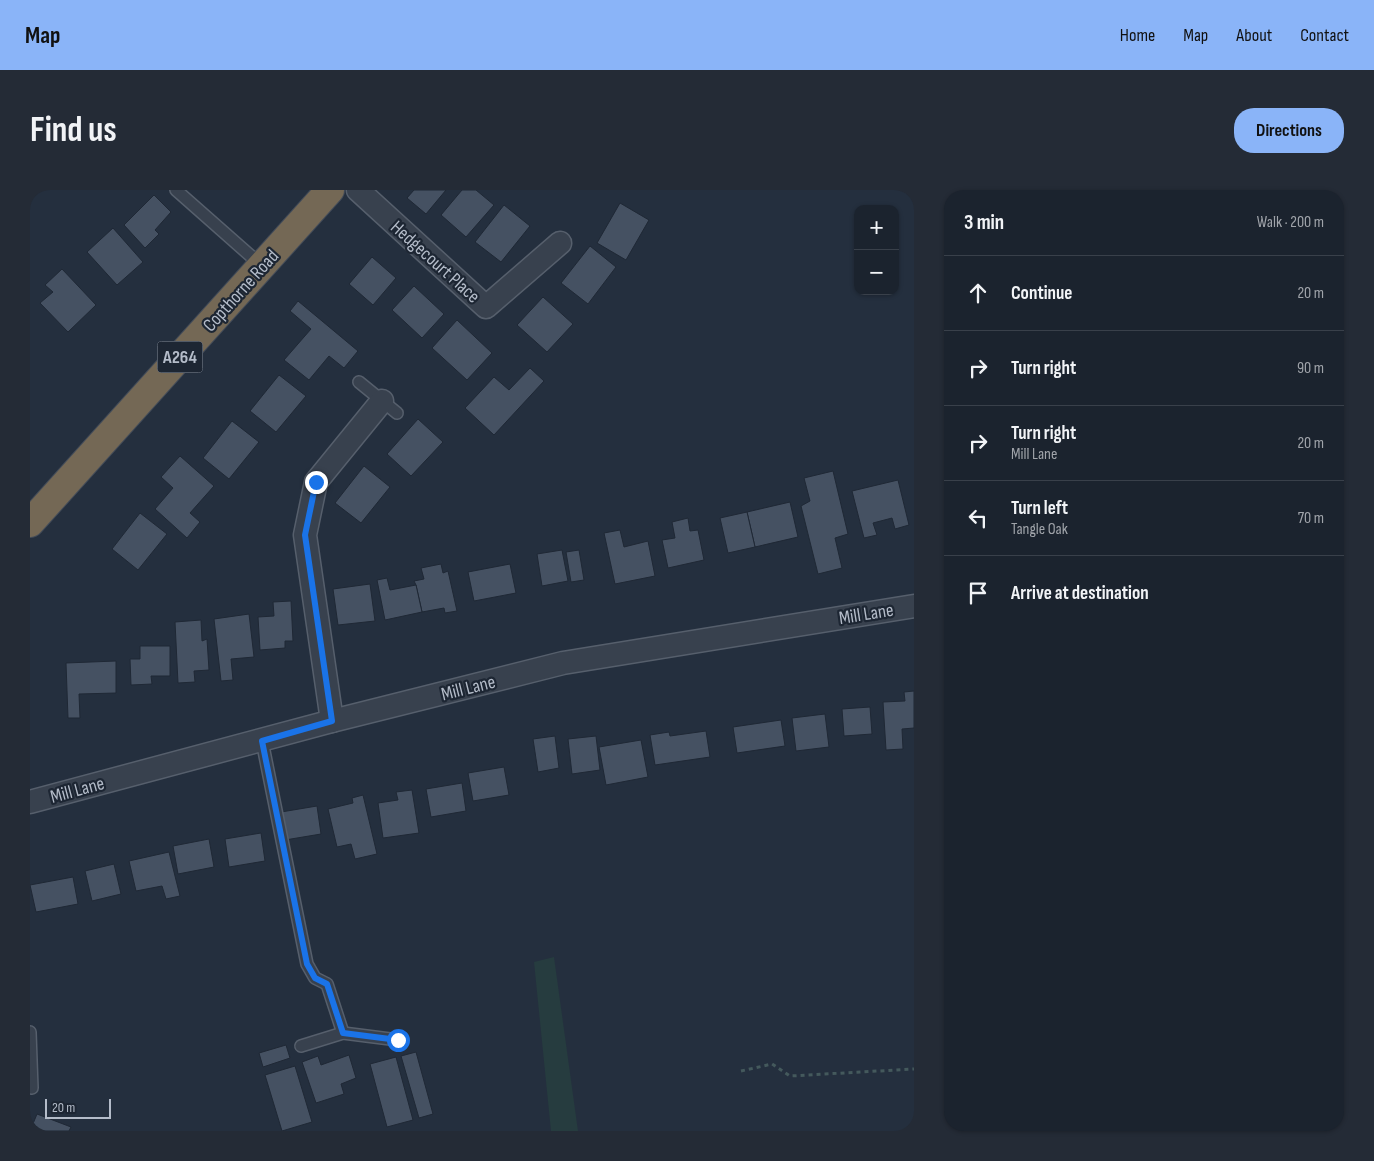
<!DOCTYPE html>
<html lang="en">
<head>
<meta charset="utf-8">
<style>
  :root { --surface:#1b232e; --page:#242b36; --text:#f1f3f6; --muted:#a0a4aa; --line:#39404a; --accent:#8ab4f8 }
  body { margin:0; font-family:"Sofia Sans Condensed",sans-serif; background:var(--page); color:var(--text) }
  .controls { position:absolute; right:15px; top:15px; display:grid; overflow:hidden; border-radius:10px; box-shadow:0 1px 4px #0004 }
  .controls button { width:45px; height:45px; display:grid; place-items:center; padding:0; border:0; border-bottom:1px solid var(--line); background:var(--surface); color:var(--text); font:25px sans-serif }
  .scale { position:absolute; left:15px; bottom:12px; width:66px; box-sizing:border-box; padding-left:5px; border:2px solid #b4bcc9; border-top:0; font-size:14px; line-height:18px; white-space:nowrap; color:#b4bcc9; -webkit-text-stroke:4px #1d2633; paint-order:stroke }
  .stop { position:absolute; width:15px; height:15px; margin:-11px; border:4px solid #1a73e8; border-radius:50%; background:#fff }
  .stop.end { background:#1a73e8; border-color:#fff; box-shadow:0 1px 5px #0008 }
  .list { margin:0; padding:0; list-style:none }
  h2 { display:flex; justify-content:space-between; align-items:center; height:65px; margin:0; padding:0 20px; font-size:21px }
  h2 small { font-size:16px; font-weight:400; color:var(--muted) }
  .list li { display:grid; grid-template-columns:32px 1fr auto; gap:15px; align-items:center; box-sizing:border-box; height:75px; padding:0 20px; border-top:1px solid var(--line) }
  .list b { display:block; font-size:19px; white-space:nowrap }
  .list p { margin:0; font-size:16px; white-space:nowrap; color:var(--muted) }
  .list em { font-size:16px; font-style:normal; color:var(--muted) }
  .icon { flex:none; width:28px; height:28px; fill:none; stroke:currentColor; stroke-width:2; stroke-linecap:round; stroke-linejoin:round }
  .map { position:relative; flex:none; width:884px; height:941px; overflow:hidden; border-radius:20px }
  header { display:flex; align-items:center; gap:30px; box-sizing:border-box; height:70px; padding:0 25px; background:var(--accent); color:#111 }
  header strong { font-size:24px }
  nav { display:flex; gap:28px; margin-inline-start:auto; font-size:18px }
  .intro { display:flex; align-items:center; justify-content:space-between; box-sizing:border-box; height:120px; padding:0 30px }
  h1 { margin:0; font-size:35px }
  .button { padding:12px 22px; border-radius:20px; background:var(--accent); color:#111; font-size:18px; font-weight:700 }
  main { display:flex; gap:30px; padding:0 30px }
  aside { flex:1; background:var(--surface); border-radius:20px; box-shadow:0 1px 4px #0004 }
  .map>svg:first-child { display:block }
  .green { fill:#263c3f }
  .building { fill:#455162; stroke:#1f2835 }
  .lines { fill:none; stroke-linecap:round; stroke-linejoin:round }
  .lane-casing { stroke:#565f6c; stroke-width:14 }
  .street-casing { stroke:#565f6c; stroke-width:25 }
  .highway-casing { stroke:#434c59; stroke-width:30 }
  .path { stroke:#44595c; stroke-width:3; stroke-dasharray:4 4; stroke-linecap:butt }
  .lane { stroke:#38414e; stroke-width:11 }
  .street { stroke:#38414e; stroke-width:22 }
  .highway { stroke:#746855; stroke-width:28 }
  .route { stroke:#1a73e8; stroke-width:6 }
  .labels { text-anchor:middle; stroke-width:4.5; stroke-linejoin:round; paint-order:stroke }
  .shield { fill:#1d2633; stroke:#878f9c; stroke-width:1 }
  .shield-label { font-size:18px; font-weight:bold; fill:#b4bcc9 }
  .street-label { font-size:19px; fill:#b4bcc9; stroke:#1d2633 }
</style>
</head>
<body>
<header>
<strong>Map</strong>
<nav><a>Home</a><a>Map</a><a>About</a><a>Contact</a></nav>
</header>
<div class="intro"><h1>Find us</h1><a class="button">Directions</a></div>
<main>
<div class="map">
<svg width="884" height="941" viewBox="0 0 884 941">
  <rect width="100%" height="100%" fill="#242f3e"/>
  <path class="green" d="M524,767L548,941H521L504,772Z"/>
  <g class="building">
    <path d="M384,0H416L396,24L377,8Z"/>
    <path d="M432,0H446L464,15L436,47L411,25Z"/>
    <path d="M124,5L141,22L125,40L129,44L115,58L94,35Z"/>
    <path d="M590,13L619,30L596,70L567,53Z"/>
    <path d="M474,15L500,36L471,72L445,52Z"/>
    <path d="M83,38L113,72L87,95L57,62Z"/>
    <path d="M560,56L586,77L558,114L531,93Z"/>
    <path d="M342,67L366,88L343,115L319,94Z"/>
    <path d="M32,79L66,115L38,142L10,113L23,102L15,95Z"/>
    <path d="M384,96L414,124L392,148L362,120Z"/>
    <path d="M513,107L543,134L517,162L487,135Z"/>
    <path d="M268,111L328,161L314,178L299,166L279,190L254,170L281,139L260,121Z"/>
    <path d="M427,130L462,163L437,190L402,158Z"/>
    <path d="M500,178L514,191L464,245L435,218L464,187L479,200Z"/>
    <path d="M249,185L276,206L246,242L220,221Z"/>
    <path d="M388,229L413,252L381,286L357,264Z"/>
    <path d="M202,231L229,252L199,289L173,268Z"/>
    <path d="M150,266L184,296L160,323L170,332L157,348L125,319L143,298L131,287Z"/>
    <path d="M334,276L360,297L331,333L305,313Z"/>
    <path d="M803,281L818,344L805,348L812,378L788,384L771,316L780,311L774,288Z"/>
    <path d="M868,290L879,335L865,339L862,328L843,333L847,345L834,348L822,301Z"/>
    <path d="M760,312L768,347L725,357L717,322Z"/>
    <path d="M717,322L725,357L698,363L690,328Z"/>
    <path d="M110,323L137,344L108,380L82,359Z"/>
    <path d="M658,328L660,341L668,340L674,370L638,378L632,350L645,348L642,332Z"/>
    <path d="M590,340L594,357L618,351L625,386L585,394L574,343Z"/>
    <path d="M532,360L538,391L512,396L507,364Z"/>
    <path d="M549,360L554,390L541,392L536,362Z"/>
    <path d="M411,374L413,383L418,381L427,421L415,423L414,418L392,422L386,395L384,391L394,389L391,378Z"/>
    <path d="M480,374L486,403L444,411L438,382Z"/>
    <path d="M357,388L360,400L386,395L392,422L355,430L347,390Z"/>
    <path d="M340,394L345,431L308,435L303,399Z"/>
    <path d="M261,411L263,451H255V458L230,460L228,427L244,426L243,412Z"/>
    <path d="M219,424L224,467L201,469L203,490L191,491L184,429Z"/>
    <path d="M171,430L172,451L177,449L179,480L164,481L165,492L148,493L145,432Z"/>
    <path d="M110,456H140V486H121L122,494L101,495L100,469H110Z"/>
    <path d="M86,471V503L49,504L50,528H38L36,473Z"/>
    <path d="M884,501V538L872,539L873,559L856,560L853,512L875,511L874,502Z"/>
    <path d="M840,517L842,544L814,546L812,519Z"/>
    <path d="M795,524L799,557L766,561L762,528Z"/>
    <path d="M751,530L755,556L707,563L703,537Z"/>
    <path d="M676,541L680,567L625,575L620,545L639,542L640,546Z"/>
    <path d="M525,546L529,578L508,582L503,549Z"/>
    <path d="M566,546L570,580L542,584L538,549Z"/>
    <path d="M611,550L618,587L576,595L569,557Z"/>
    <path d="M474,577L479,605L443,611L438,583Z"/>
    <path d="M432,593L436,621L401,627L396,599Z"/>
    <path d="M382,600L389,643L353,648L348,613L368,610L366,602Z"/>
    <path d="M333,605L347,664L325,669L321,654L307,657L298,619L323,613L322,608Z"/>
    <path d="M287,616L291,644L255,650L251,622Z"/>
    <path d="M231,643L235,671L199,677L195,649Z"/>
    <path d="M179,649L184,677L148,684L143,656Z"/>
    <path d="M139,662L150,706L136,709L132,696L106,701L99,671Z"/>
    <path d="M84,674L91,704L62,711L55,681Z"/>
    <path d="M43,687L48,714L6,722L0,695Z"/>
    <path d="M256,855L260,868L233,877L229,863Z"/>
    <path d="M386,862L403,924L389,928L371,866Z"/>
    <path d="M319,865L326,888L311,894L314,904L286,913L272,872L288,866L291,875Z"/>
    <path d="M366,867L383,930L357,937L340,874Z"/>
    <path d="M265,876L282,932L252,941L235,885Z"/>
    <path d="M7,924L41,937L39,941H0Z"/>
  </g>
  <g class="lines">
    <g class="lane-casing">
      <g id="lane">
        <path d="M146,0L232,76"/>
        <path d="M329,192L367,223"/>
        <path d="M232,551L277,774L285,788L297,794L313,843"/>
        <path d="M0,842L2,898"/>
        <path d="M271,856L313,843L368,850"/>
      </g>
    </g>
    <g class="street-casing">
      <g id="street">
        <path d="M328,0L456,117L530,53"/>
        <path d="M302,531L275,345L286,292L352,211"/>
        <path d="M0,612L302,531L533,473L884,416"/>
      </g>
    </g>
    <g class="highway-casing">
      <path id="highway" d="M0,333L300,0"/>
    </g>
    <path class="path" d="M711,881L742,874L760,886L884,879"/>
    <use href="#lane" class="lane"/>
    <use href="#street" class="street"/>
    <use href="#highway" class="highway"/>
  </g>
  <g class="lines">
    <path class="route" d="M286,292L275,345L302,531L232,551L277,774L285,788L297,794L313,843L368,850"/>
  </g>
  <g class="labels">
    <rect class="shield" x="127.5" y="151.5" width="45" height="31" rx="4"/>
    <g class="shield-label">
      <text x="150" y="173">A264</text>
    </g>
    <g class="street-label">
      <text transform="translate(406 71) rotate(42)" y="7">Hedgecourt Place</text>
      <text transform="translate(210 100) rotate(-48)" y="7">Copthorne Road</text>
      <text transform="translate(836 423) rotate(-9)" y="7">Mill Lane</text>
      <text transform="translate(438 497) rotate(-14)" y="7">Mill Lane</text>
      <text transform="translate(47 599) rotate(-15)" y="7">Mill Lane</text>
    </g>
  </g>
</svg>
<div class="controls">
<button>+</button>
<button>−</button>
</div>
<div class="scale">20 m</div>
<div class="stop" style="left:368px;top:850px"></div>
<div class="stop end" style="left:286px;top:292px"></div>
</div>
<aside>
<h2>3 min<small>Walk · 200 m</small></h2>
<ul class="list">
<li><svg class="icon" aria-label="ahead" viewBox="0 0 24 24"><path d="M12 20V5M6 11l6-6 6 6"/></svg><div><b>Continue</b></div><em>20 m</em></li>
<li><svg class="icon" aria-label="right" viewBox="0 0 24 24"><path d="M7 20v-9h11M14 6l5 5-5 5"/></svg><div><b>Turn right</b></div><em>90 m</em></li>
<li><svg class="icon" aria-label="right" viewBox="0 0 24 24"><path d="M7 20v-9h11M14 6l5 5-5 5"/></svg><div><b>Turn right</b><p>Mill Lane</p></div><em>20 m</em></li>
<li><svg class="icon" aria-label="left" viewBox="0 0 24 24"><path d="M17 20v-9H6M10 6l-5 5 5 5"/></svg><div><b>Turn left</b><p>Tangle Oak</p></div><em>70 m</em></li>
<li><svg class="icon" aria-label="arrive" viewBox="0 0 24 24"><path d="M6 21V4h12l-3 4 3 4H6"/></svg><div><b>Arrive at destination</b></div></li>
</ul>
</aside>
</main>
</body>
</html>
